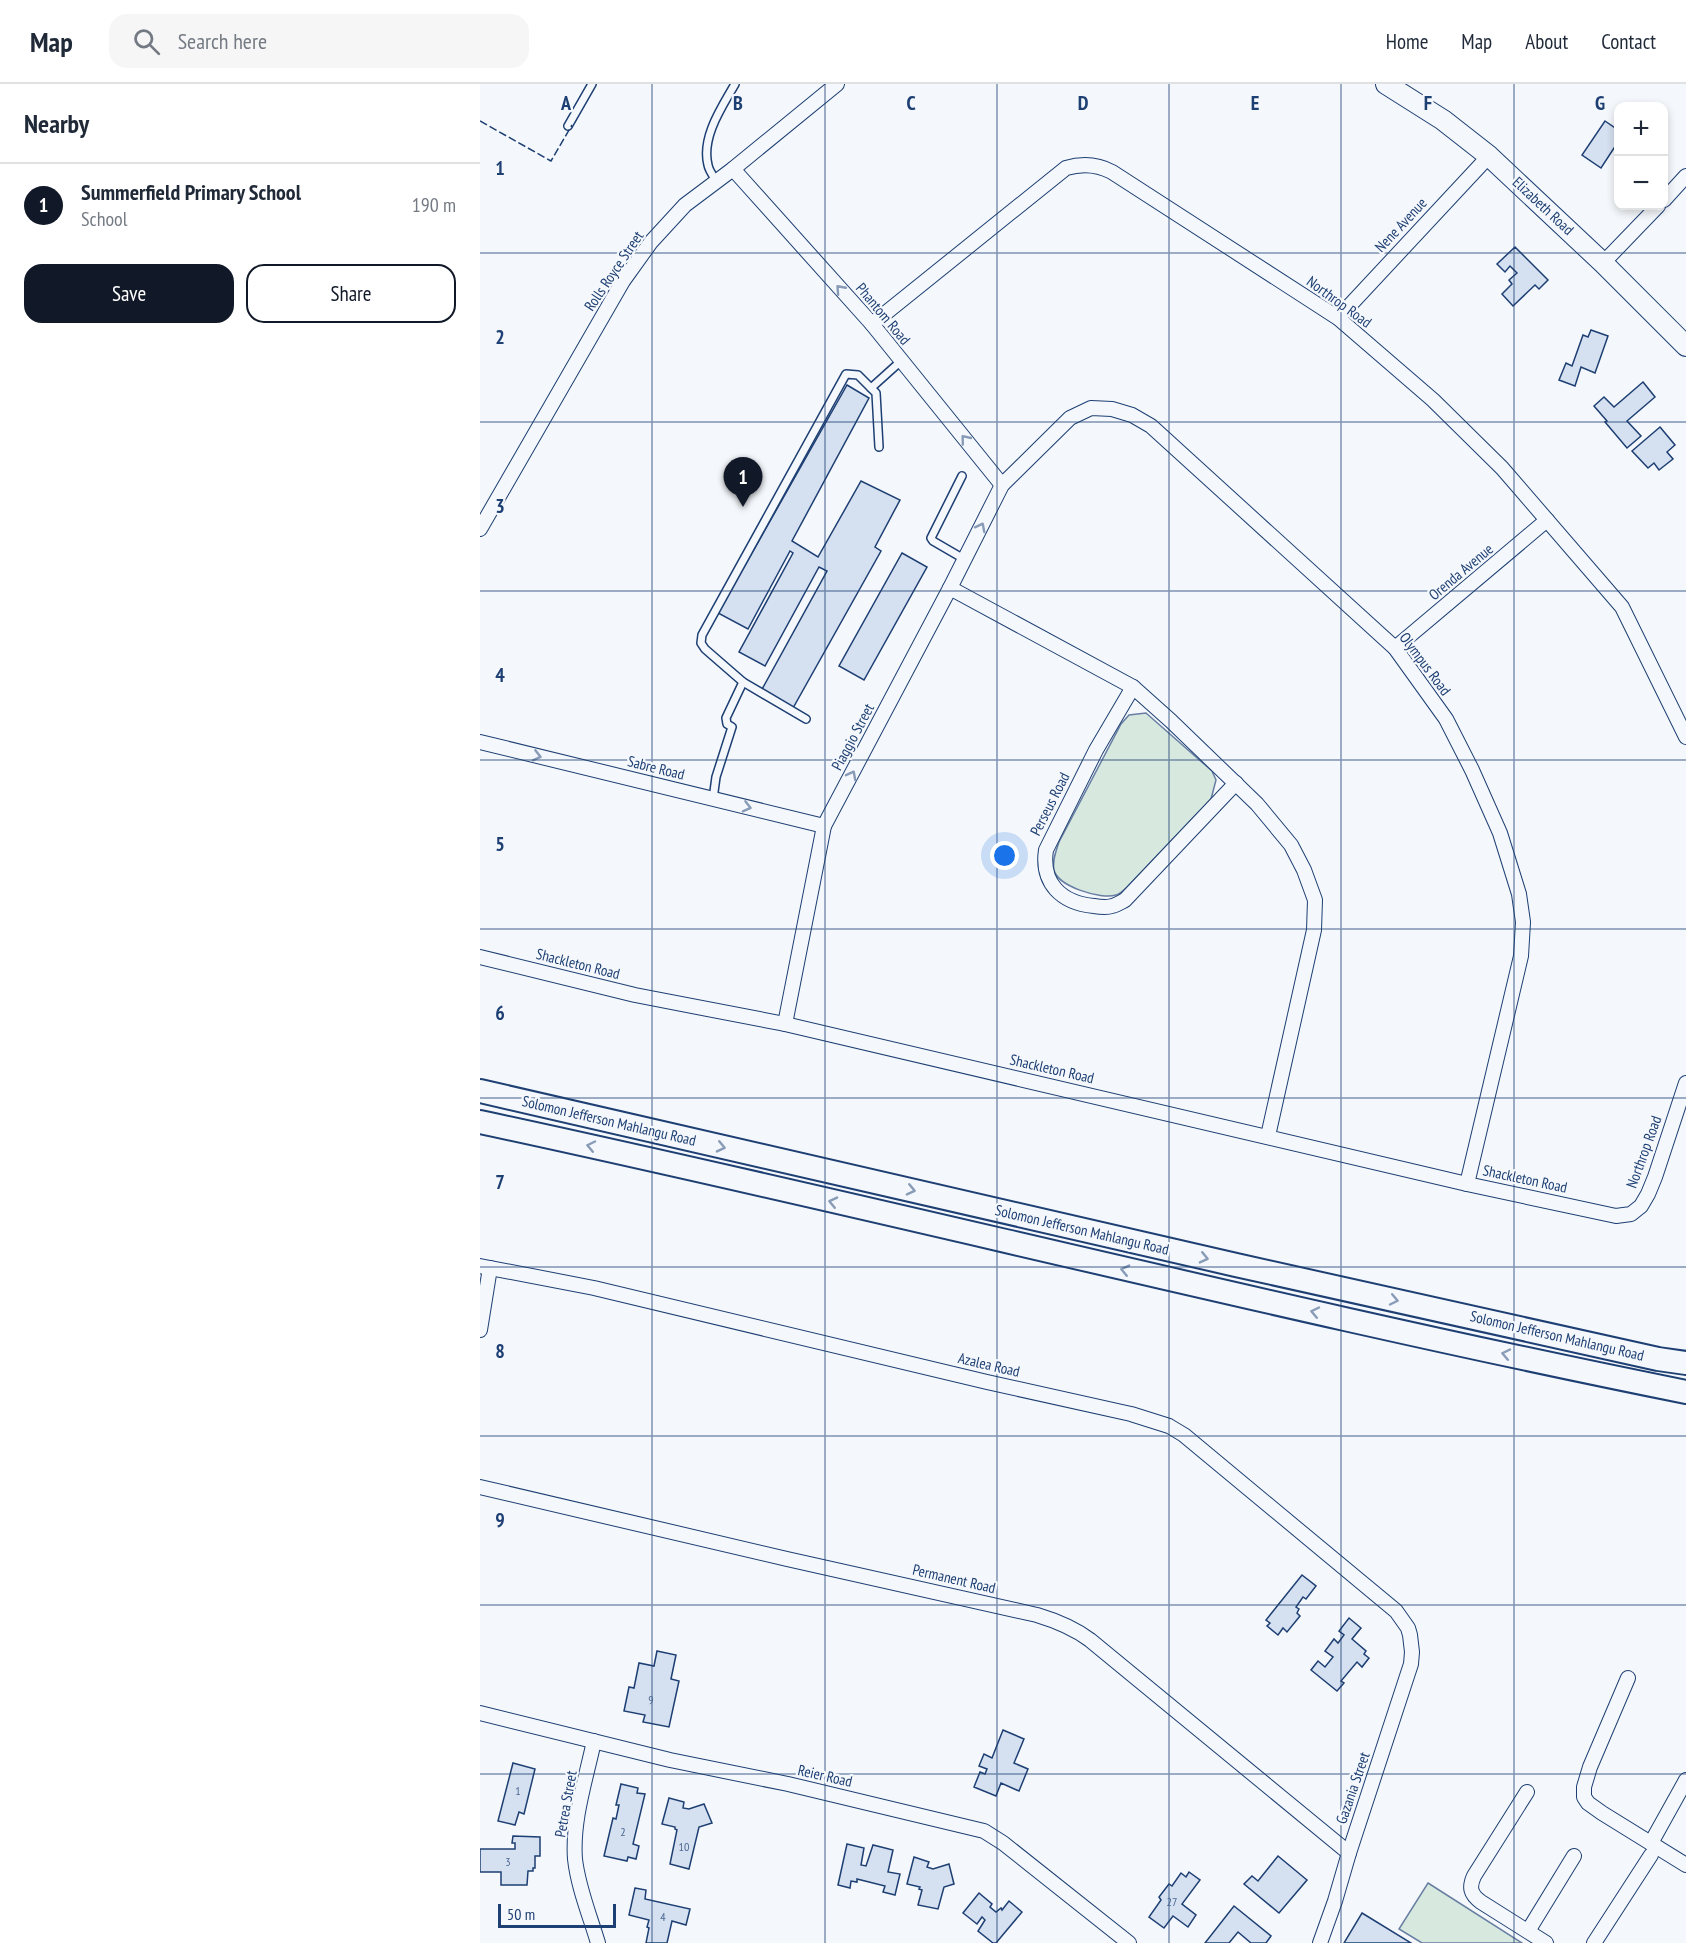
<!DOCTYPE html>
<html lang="en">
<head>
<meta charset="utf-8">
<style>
  :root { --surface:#fff; --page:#f6f6f7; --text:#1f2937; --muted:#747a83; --line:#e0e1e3; --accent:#111827 }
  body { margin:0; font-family:"PT Sans Narrow",sans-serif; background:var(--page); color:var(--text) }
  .controls { position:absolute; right:18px; top:18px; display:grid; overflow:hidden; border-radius:12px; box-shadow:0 3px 9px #0003 }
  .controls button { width:54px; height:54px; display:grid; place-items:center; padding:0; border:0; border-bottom:2px solid var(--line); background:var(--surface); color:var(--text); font:30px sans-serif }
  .scale { position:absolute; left:18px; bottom:15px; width:118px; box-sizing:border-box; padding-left:6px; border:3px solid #1d3f73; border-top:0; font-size:16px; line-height:21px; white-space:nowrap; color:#1d3f73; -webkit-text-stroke:4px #f4f7fb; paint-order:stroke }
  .you { position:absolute; left:525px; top:772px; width:21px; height:21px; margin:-15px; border:4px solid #fff; border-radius:50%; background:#1a73e8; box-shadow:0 0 0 9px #1a73e833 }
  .badge { display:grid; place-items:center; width:39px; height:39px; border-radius:50%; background:var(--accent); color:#fff; font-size:20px; font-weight:700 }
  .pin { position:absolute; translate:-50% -50px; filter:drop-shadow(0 2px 3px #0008) }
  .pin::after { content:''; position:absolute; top:32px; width:21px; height:18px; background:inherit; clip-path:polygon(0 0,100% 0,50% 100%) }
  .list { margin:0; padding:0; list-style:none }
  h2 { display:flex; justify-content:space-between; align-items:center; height:78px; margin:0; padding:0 24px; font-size:26px }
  h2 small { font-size:20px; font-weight:400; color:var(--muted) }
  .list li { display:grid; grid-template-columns:39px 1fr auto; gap:18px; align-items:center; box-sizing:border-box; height:84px; padding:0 24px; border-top:2px solid var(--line) }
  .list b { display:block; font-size:22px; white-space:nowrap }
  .list p { margin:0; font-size:20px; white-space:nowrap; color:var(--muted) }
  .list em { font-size:20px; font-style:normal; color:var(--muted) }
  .actions { display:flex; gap:12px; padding:18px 24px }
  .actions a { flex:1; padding:14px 0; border:2px solid var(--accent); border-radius:18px; text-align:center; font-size:21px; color:var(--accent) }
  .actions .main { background:var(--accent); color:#fff }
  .icon { flex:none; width:33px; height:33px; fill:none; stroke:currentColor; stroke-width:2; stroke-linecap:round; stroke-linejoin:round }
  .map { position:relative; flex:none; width:1206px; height:1859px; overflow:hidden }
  header { display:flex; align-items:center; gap:36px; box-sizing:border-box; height:84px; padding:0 30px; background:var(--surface); border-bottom:2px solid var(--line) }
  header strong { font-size:28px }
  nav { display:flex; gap:33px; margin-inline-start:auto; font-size:21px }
  .search { width:420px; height:54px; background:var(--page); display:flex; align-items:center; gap:15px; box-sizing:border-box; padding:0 21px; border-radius:18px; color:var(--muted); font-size:22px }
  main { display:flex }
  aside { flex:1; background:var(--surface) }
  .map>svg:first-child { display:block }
  .green { fill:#d7e8df; stroke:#687fa3; stroke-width:1.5 }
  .building { fill:#d5e0f0; stroke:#1d3f73; stroke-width:1.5 }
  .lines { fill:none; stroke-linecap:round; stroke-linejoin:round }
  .lane-casing { stroke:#1d3f73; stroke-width:10 }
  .street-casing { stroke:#1d3f73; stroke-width:16 }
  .secondary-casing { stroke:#1d3f73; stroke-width:22 }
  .primary-casing { stroke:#1d3f73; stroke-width:26 }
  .lane { stroke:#f4f7fb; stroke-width:7 }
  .street { stroke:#f4f7fb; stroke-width:14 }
  .secondary { stroke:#f4f7fb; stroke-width:20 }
  .primary { stroke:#f4f7fb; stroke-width:22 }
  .fence { stroke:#1d3f73; stroke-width:1.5; stroke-dasharray:8 3; stroke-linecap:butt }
  .oneway { stroke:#889bb7 }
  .grid { fill:none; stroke:#1d3f73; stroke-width:1.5; stroke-opacity:0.55 }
  .labels { text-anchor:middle; stroke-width:4.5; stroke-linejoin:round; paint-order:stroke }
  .number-label { font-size:12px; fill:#4b6792 }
  .street-label { font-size:15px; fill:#1d3f73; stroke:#f4f7fb }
  .grid-label { font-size:20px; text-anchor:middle; font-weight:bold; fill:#1d3f73; stroke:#f4f7fb; stroke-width:4.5; stroke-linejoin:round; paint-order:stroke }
</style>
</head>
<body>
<header>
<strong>Map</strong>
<div class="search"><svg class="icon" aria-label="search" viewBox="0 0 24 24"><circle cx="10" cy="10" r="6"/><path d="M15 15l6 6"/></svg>Search here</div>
<nav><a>Home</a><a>Map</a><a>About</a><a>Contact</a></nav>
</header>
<main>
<aside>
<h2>Nearby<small></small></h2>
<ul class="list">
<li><span class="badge">1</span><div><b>Summerfield Primary School</b><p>School</p></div><em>190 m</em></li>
</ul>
<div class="actions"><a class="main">Save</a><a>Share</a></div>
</aside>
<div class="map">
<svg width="1206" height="1859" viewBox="0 0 1206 1859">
  <rect width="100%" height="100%" fill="#f4f7fb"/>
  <g class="green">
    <path d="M666,629L732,687L736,696L731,715L647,803C644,806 640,810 636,811C621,816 577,802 574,786C572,777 576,767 579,758L641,640L649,631Z"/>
    <path d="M948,1799L1042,1859H942L919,1845Z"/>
  </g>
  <g class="building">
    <path d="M1125,37L1138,46V58L1121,84L1102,71Z"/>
    <path d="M1035,163L1068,196L1059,205L1055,201L1033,222L1022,210L1032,200L1029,196L1037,189L1030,182L1025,188L1017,180Z"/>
    <path d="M1111,246L1128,252L1115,289L1101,283L1095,302L1079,296L1086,279L1092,282L1103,251L1108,253Z"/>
    <path d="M1163,298L1175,313L1147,337L1161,352L1147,364L1125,338L1127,337L1114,322L1124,313L1134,323Z"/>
    <path d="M367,301L389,314L312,457L338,473L381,397L420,416L395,463L401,467L313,624L281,607L347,487L339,483L285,582L259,568L313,469L310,467L268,545L238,529Z"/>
    <path d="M1180,343L1195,361L1187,368L1193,375L1179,386L1174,379L1168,384L1152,367Z"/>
    <path d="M422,469L447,483L384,596L359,582Z"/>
    <path d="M822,1491L836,1502L826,1515L823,1513L816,1523L819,1525L817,1529L820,1532L807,1548L803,1544L798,1551L787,1542L790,1539L786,1536Z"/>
    <path d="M869,1534L881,1544L872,1555L886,1567L884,1570L889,1574L882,1583L877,1578L861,1597L864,1599L857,1607L831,1586L838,1577L845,1583L853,1573L845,1567L854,1555L858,1559L864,1551L859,1547Z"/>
    <path d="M177,1567L196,1571L191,1595L199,1597L189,1643L163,1638L165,1631L144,1627L149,1603L154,1604L159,1579L174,1582Z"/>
    <path d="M523,1646L544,1655L534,1679L548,1685L539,1707L521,1699L516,1712L494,1703L500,1688L505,1690L507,1685L499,1682L504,1670L512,1674Z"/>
    <path d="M33,1679L55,1685L44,1730L39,1728L35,1741L18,1737Z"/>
    <path d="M141,1700L158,1704L157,1709L165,1710L153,1760L159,1762L156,1775L148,1773L147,1777L124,1772L133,1734L136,1735L139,1721H136Z"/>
    <path d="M189,1714L204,1718L203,1724L209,1725L224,1720L232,1739L219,1743L209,1785L190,1780L197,1746L195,1745V1743L182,1740Z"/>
    <path d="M33,1752L60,1753V1772H55V1784H53V1787H48L47,1801H21V1788H0V1765H35V1759H32Z"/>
    <path d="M367,1760L384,1764L381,1781L386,1782L393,1761L413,1766L408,1788L420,1790L415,1811L403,1808L405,1802L377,1795V1798L371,1797L370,1804L358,1801Z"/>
    <path d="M798,1772L827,1796L799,1829L764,1800L772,1792L778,1797Z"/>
    <path d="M434,1773L449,1778L447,1783L453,1785L469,1780L474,1800L464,1803L458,1825L438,1821L442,1806L439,1805L440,1803L427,1800Z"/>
    <path d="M709,1788L720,1796L702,1820L716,1831L708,1843L693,1832L684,1844L669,1833L681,1816L679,1813L689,1800L692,1802L701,1789L706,1793Z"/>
    <path d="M155,1804L166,1806L165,1815L210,1825L206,1841L192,1837L187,1859H166L169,1844L167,1843L169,1836L149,1831Z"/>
    <path d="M499,1809L512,1820L510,1823L516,1828L521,1824L522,1826L529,1817L542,1828L516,1859H513L498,1847L505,1836L502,1833L497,1840L483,1829Z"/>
    <path d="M754,1822L791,1852L786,1859H771L758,1848L749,1859H725Z"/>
    <path d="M882,1829L931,1859H864Z"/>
  </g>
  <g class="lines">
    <g class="lane-casing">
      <g id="lane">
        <path d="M88,42L112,0"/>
        <path d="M237,98C234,93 229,87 228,81C221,53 242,23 255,0"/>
        <path d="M391,304L421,277"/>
        <path d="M482,392L451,454L453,457L484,475"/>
        <path d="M326,635L263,598L225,565L221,559L222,551L366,290L378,291L396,309L399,363"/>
        <path d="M233,715L236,693L252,643L247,640L246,634L263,598"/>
      </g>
    </g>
    <g class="street-casing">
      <g id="street">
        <path d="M253,85L392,240L522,401"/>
        <path d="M1184,116L1206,92"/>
        <path d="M1123,179L1178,122"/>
        <path d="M858,234L1009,72"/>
        <path d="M392,240L586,84C603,79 617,80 632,88L858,234L953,316L1022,384L1142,523L1206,653"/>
        <path d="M0,445L143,197L171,158L205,121L253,85L357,0"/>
        <path d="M470,504L653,603L691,637L777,720L811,761L824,786L835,816L834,846L788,1052"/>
        <path d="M915,564L1067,436"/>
        <path d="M653,603L616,666L566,766C561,799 581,819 614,822C620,823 626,824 632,822C637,821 641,818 645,816L756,699"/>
        <path d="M0,658L344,742"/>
        <path d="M0,873L155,911L305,940L987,1100L1136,1132L1151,1130L1161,1122L1168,1110L1175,1093L1206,999"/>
        <path d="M305,940L344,742L470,504L522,401L590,334L611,324L632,325L652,331L671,342L915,564L966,635L992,686L1020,749L1039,810L1043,838L1041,872L987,1100"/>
        <path d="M0,1182L114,1204L507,1298L651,1330L689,1342L704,1351L916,1527L928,1544L930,1551L932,1568L931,1580L869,1769L855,1817L840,1859"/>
        <path d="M0,1246L10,1184"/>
        <path d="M0,1403L307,1475L557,1531C577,1537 594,1544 610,1556L869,1769"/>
        <path d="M1148,1594L1110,1683L1104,1703V1713L1108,1719L1122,1729L1206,1781"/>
        <path d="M0,1629L190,1676L308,1700L504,1747L523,1759L649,1859"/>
        <path d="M114,1657C106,1695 92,1736 95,1775C98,1803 110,1832 118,1859"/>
        <path d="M1047,1708L994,1792C989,1803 990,1810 1001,1818L1066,1859"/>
        <path d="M1171,1759L1206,1696"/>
        <path d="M1048,1847L1094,1772"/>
        <path d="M1114,1859L1171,1771"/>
      </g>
    </g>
    <g class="secondary-casing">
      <path id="secondary" d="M906,0L963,36L1009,72L1123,179L1206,262"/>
    </g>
    <g class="primary-casing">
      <g id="primary">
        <path d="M0,1007L756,1181L1178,1275L1206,1279"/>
        <path d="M0,1038C403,1124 802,1227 1206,1308"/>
      </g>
    </g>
    <use href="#lane" class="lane"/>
    <use href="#street" class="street"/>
    <use href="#secondary" class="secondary"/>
    <use href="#primary" class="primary"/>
    <path class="fence" d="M0,37L71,77L92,41"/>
  </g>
  <defs><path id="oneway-chevron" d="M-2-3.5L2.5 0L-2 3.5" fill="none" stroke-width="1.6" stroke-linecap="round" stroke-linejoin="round" transform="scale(1.5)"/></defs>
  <g class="oneway">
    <use href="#oneway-chevron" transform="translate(360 205) rotate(-132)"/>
    <use href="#oneway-chevron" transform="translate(485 355) rotate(-129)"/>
    <use href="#oneway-chevron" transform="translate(501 443) rotate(-63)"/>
    <use href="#oneway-chevron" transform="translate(57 672) rotate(14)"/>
    <use href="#oneway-chevron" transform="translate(372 691) rotate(-62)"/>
    <use href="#oneway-chevron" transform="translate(267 723) rotate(14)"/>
    <use href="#oneway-chevron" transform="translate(111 1062) rotate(-168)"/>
    <use href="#oneway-chevron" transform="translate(241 1063) rotate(13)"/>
    <use href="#oneway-chevron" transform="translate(431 1106) rotate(13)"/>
    <use href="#oneway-chevron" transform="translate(353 1118) rotate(-167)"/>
    <use href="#oneway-chevron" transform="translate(724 1174) rotate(13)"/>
    <use href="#oneway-chevron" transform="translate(645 1186) rotate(-167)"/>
    <use href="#oneway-chevron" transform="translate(914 1216) rotate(12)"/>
    <use href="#oneway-chevron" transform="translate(835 1228) rotate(-168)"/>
    <use href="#oneway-chevron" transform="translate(1026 1270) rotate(-168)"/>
  </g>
  <path class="grid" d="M172,0V1859M345,0V1859M517,0V1859M689,0V1859M861,0V1859M1034,0V1859M0,169H1206M0,338H1206M0,507H1206M0,676H1206M0,845H1206M0,1014H1206M0,1183H1206M0,1352H1206M0,1521H1206M0,1690H1206"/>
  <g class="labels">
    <g class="number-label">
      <text x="171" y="1620">9</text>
      <text x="38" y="1711">1</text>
      <text x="143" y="1752">2</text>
      <text x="204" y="1767">10</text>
      <text x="28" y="1782">3</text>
      <text x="692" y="1822">27</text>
      <text x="183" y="1837">4</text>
    </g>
    <g class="street-label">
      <text transform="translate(1063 122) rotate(43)" y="5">Elizabeth Road</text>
      <text transform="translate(921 141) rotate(-47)" y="5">Nene Avenue</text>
      <text transform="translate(134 187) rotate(-56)" y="5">Rolls Royce Street</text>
      <text transform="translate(859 218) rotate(36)" y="5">Northrop Road</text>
      <text transform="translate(403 230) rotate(50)" y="5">Phantom Road</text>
      <text transform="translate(981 488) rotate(-40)" y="5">Orenda Avenue</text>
      <text transform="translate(945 580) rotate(53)" y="5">Olympus Road</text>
      <text transform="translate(373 653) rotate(-62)" y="5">Piaggio Street</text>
      <text transform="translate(176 684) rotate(14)" y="5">Sabre Road</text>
      <text transform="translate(570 720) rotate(-63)" y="5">Perseus Road</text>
      <text transform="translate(98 880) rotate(14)" y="5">Shackleton Road</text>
      <text transform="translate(572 985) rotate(13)" y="5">Shackleton Road</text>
      <text transform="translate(129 1037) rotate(13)" y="5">Solomon Jefferson Mahlangu Road</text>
      <text transform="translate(1164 1068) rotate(-70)" y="5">Northrop Road</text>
      <text transform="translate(1045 1095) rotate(12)" y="5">Shackleton Road</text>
      <text transform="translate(602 1146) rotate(13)" y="5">Solomon Jefferson Mahlangu Road</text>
      <text transform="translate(1077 1252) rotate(13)" y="5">Solomon Jefferson Mahlangu Road</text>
      <text transform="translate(509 1281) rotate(13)" y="5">Azalea Road</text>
      <text transform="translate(474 1495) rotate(13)" y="5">Permanent Road</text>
      <text transform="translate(345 1692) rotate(13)" y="5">Reier Road</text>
      <text transform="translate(873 1704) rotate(-71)" y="5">Gazania Street</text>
      <text transform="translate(86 1720) rotate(-80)" y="5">Petrea Street</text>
    </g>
  </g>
  <g class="grid-label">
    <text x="86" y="26">A</text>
    <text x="258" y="26">B</text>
    <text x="431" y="26">C</text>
    <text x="603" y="26">D</text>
    <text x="775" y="26">E</text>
    <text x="948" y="26">F</text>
    <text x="1120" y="26">G</text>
    <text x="20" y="91">1</text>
    <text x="20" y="260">2</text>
    <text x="20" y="429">3</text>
    <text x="20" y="598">4</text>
    <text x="20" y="767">5</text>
    <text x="20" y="936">6</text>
    <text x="20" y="1105">7</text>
    <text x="20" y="1274">8</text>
    <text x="20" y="1443">9</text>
  </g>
</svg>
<div class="controls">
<button>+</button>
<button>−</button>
</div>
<div class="scale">50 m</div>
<div class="you"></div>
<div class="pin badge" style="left:263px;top:423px">1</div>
</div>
</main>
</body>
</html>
